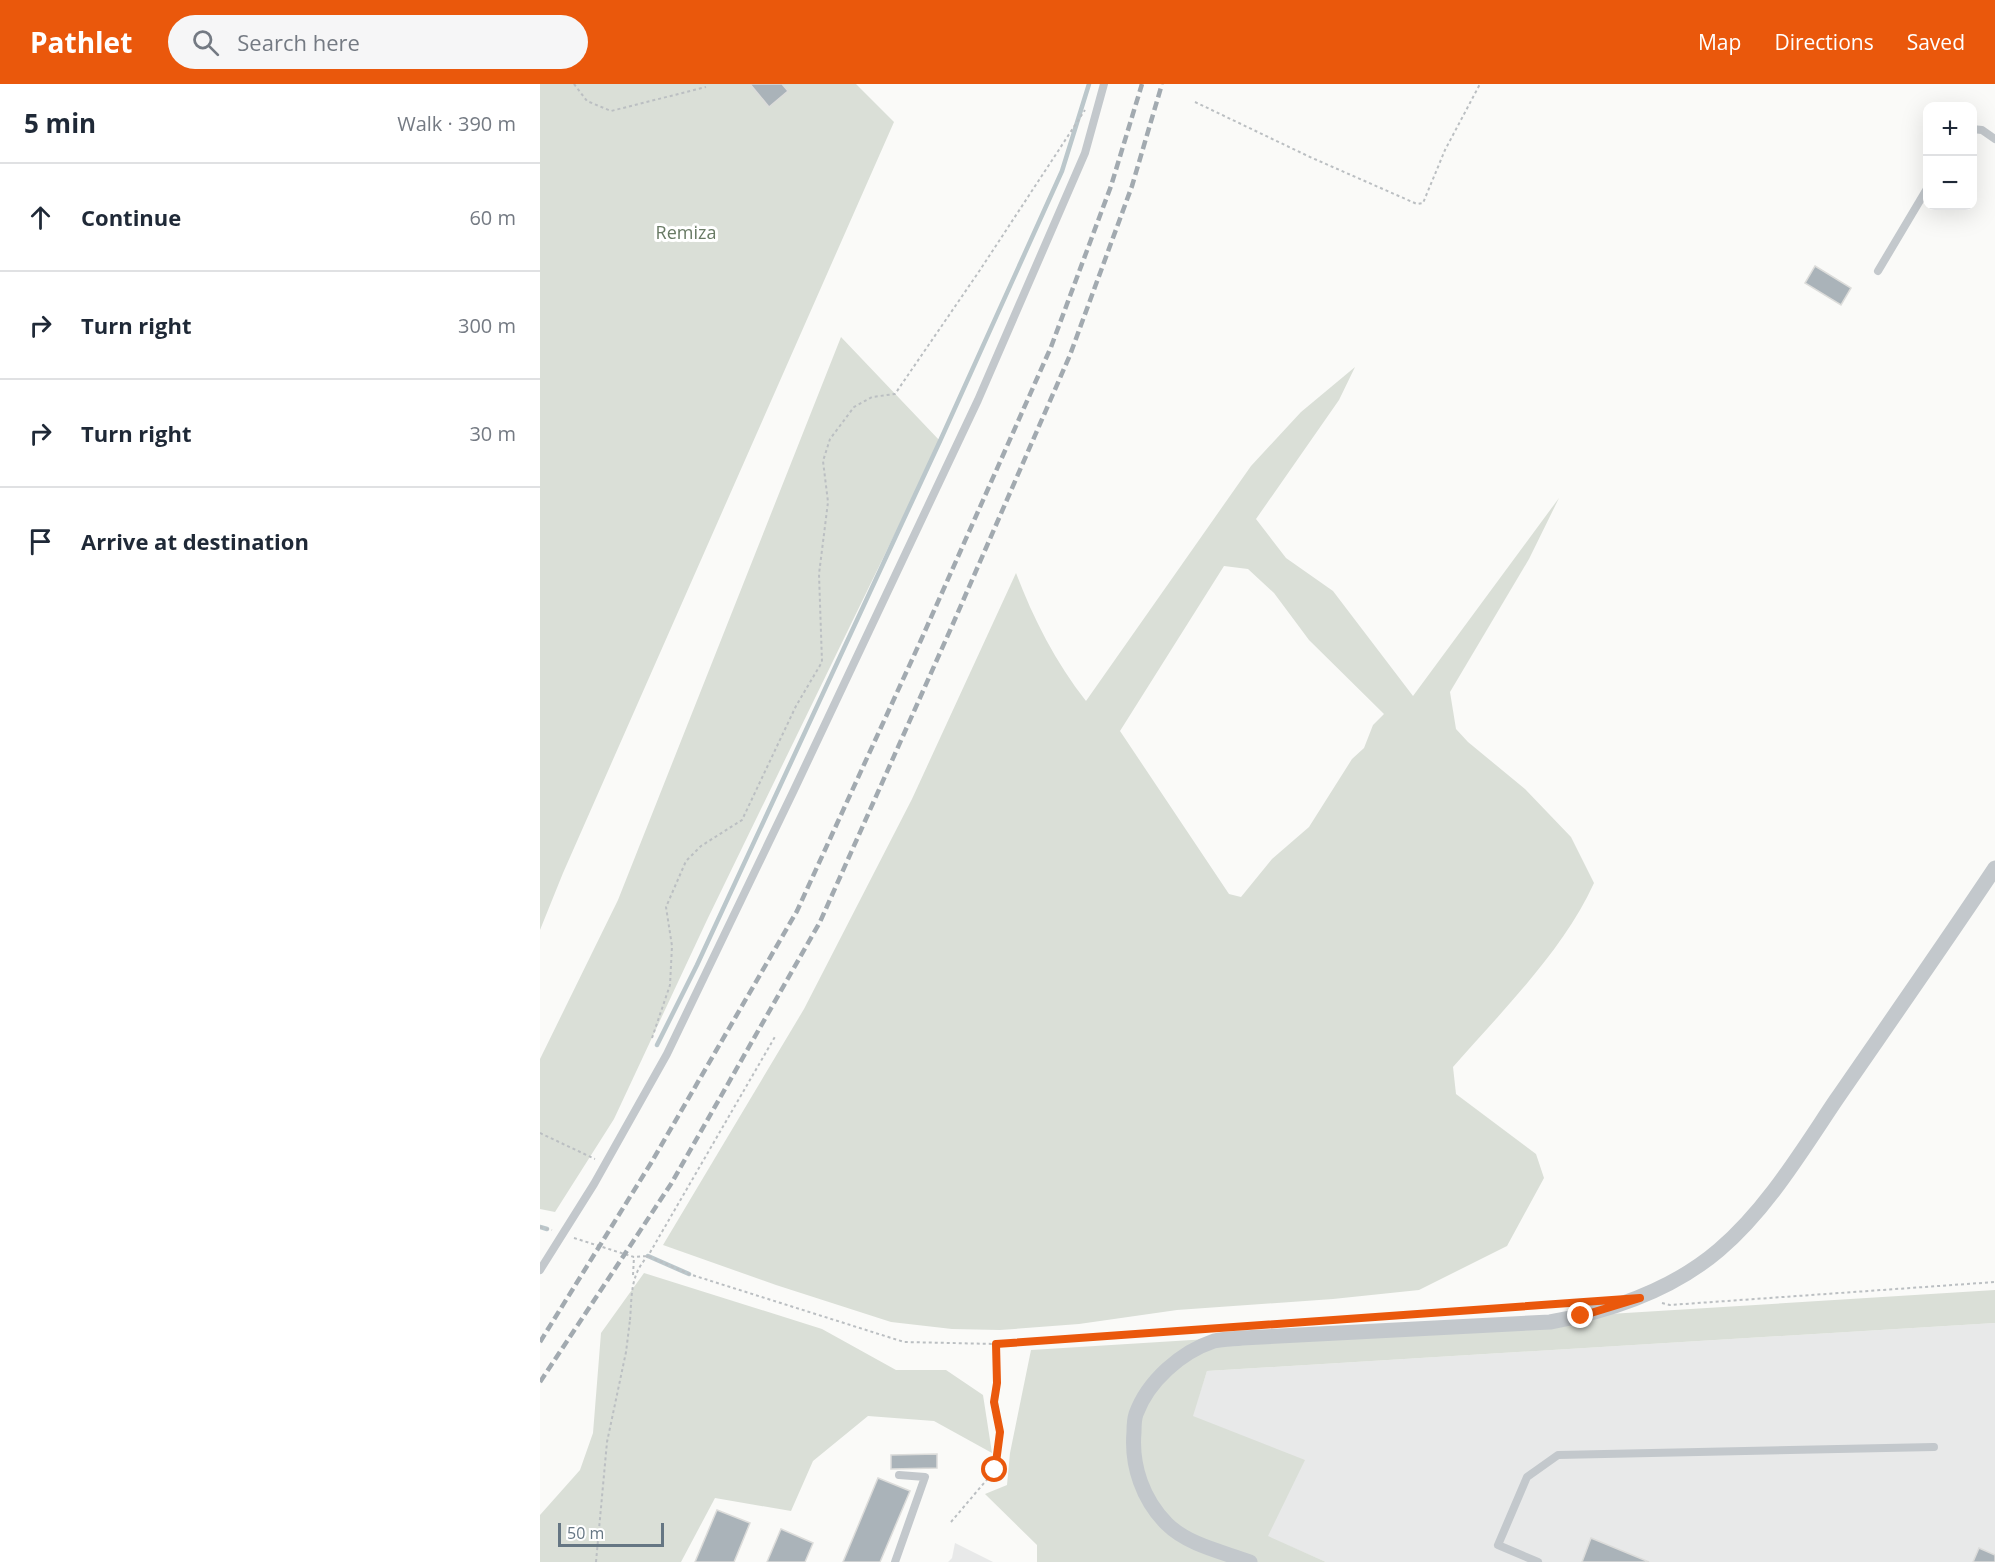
<!DOCTYPE html>
<html lang="en">
<head>
<meta charset="utf-8">
<style>
  :root { --surface:#fff; --page:#f6f6f7; --text:#1f2937; --muted:#747a83; --line:#e0e1e3; --accent:#ea580c }
  body { margin:0; font-family:"Open Sans",sans-serif; background:var(--page); color:var(--text) }
  .controls { position:absolute; right:18px; top:18px; display:grid; overflow:hidden; border-radius:12px; box-shadow:0 6px 24px #0002 }
  .controls button { width:54px; height:54px; display:grid; place-items:center; padding:0; border:0; border-bottom:2px solid var(--line); background:var(--surface); color:var(--text); font:30px sans-serif }
  .scale { position:absolute; left:18px; bottom:15px; width:106px; box-sizing:border-box; padding-left:6px; border:3px solid #657683; border-top:0; font-size:16px; line-height:21px; white-space:nowrap; color:#657683; -webkit-text-stroke:4px #fff; paint-order:stroke }
  .stop { position:absolute; width:18px; height:18px; margin:-14px; border:4px solid #ea580c; border-radius:50%; background:#fff }
  .stop.end { background:#ea580c; border-color:#fff; box-shadow:0 2px 6px #0008 }
  .list { margin:0; padding:0; list-style:none }
  h2 { display:flex; justify-content:space-between; align-items:center; height:78px; margin:0; padding:0 24px; font-size:26px }
  h2 small { font-size:20px; font-weight:400; color:var(--muted) }
  .list li { display:grid; grid-template-columns:39px 1fr auto; gap:18px; align-items:center; box-sizing:border-box; height:108px; padding:0 24px; border-top:2px solid var(--line) }
  .list b { display:block; font-size:22px; white-space:nowrap }
  .list em { font-size:20px; font-style:normal; color:var(--muted) }
  .icon { flex:none; width:33px; height:33px; fill:none; stroke:currentColor; stroke-width:2; stroke-linecap:round; stroke-linejoin:round }
  .map { position:relative; flex:none; width:1455px; height:1478px; overflow:hidden }
  header { display:flex; align-items:center; gap:36px; box-sizing:border-box; height:84px; padding:0 30px; background:var(--accent); color:#fff }
  header strong { font-size:28px }
  nav { display:flex; gap:33px; margin-inline-start:auto; font-size:21px }
  .search { width:420px; height:54px; background:var(--page); display:flex; align-items:center; gap:15px; box-sizing:border-box; padding:0 21px; border-radius:33px; color:var(--muted); font-size:22px }
  main { display:flex }
  aside { flex:1; background:var(--surface) }
  .map>svg:first-child { display:block }
  .built { fill:#e8e9e9 }
  .green { fill:#dadfd7; fill-rule:evenodd }
  .lines { fill:none; stroke-linecap:round; stroke-linejoin:round }
  .stream { stroke:#bbc7cb; stroke-width:4.5 }
  .building { fill:#aab3b9; stroke:#dcdcda; stroke-width:1.5 }
  .path { stroke:#bbbfc2; stroke-width:2; stroke-dasharray:3 3; stroke-linecap:butt }
  .lane { stroke:#c3c8cc; stroke-width:8 }
  .street { stroke:#c3c8cc; stroke-width:15 }
  .rail { stroke:#a2aab0; stroke-width:4.5; stroke-dasharray:9 4.5; stroke-linecap:butt }
  .route { stroke:#ea580c; stroke-width:8 }
  .labels { text-anchor:middle; stroke-width:6; stroke-linejoin:round; paint-order:stroke }
  .park-label { font-size:18px; fill:#687a64; stroke:#fff }
</style>
</head>
<body>
<header>
<strong>Pathlet</strong>
<div class="search"><svg class="icon" aria-label="search" viewBox="0 0 24 24"><circle cx="10" cy="10" r="6"/><path d="M15 15l6 6"/></svg>Search here</div>
<nav><a>Map</a><a>Directions</a><a>Saved</a></nav>
</header>
<main>
<aside>
<h2>5 min<small>Walk · 390 m</small></h2>
<ul class="list">
<li><svg class="icon" aria-label="ahead" viewBox="0 0 24 24"><path d="M12 20V5M6 11l6-6 6 6"/></svg><div><b>Continue</b></div><em>60 m</em></li>
<li><svg class="icon" aria-label="right" viewBox="0 0 24 24"><path d="M7 20v-9h11M14 6l5 5-5 5"/></svg><div><b>Turn right</b></div><em>300 m</em></li>
<li><svg class="icon" aria-label="right" viewBox="0 0 24 24"><path d="M7 20v-9h11M14 6l5 5-5 5"/></svg><div><b>Turn right</b></div><em>30 m</em></li>
<li><svg class="icon" aria-label="arrive" viewBox="0 0 24 24"><path d="M6 21V4h12l-3 4 3 4H6"/></svg><div><b>Arrive at destination</b></div></li>
</ul>
</aside>
<div class="map">
<svg width="1455" height="1478" viewBox="0 0 1455 1478">
  <rect width="100%" height="100%" fill="#fafaf8"/>
  <g class="built">
    <path d="M1455,1239V1478H786L728,1453L652,1332L667,1287Z"/>
    <path d="M415,1459L453,1478H408L412,1474Z"/>
  </g>
  <g class="green">
    <path d="M0,0H316L354,38L23,789L0,846Z"/>
    <path d="M301,253L400,357L167,836L74,1035L15,1128L0,1125V975L78,816Z"/>
    <path d="M815,283L799,316L716,435L746,474L793,507L873,612L1019,414L989,475L910,608L916,645L928,658L985,705L1031,753L1054,799C1023,867 962,927 913,983L916,1010L996,1070L1004,1094L967,1162L879,1206L793,1215L637,1226L539,1240L460,1246L412,1245L351,1238L236,1201L123,1161L264,925L372,715L476,489C493,534 516,579 546,617L711,382L761,328ZM684,482L708,485L734,509L769,556L844,630L833,641L824,664L812,675L769,743L732,775L701,813L689,810L580,647Z"/>
    <path d="M104,1189L282,1245L356,1286H406L443,1311L452,1369L394,1337L328,1332L273,1377L251,1427L175,1414L141,1478H0V1431L40,1386L53,1349L61,1249Z"/>
    <path d="M1455,1206V1239L667,1287L653,1332L765,1376L728,1452L786,1478H497V1461L445,1410L467,1401L470,1369L491,1266Z"/>
  </g>
  <g class="lines">
    <g class="stream">
      <path d="M117,961L157,881L400,357L522,87L549,0"/>
      <path d="M0,1143L7,1145"/>
      <path d="M108,1172L149,1190"/>
    </g>
  </g>
  <g class="building">
    <path d="M210,0H242L248,7L229,23Z"/>
    <path d="M1275,182L1311,204L1301,221L1265,199Z"/>
    <path d="M397,1370V1384L351,1385V1371Z"/>
    <path d="M338,1394L370,1407L340,1478H303Z"/>
    <path d="M177,1426L210,1439L194,1478H155Z"/>
    <path d="M241,1445L273,1459L265,1478H227Z"/>
    <path d="M1051,1454L1109,1478H1042Z"/>
    <path d="M1439,1464L1455,1471V1478H1433Z"/>
  </g>
  <g class="lines">
    <g class="path">
      <path d="M34,0L47,17L71,27L166,3"/>
      <path d="M655,18L770,73L877,120L883,119L905,66L940,0"/>
      <path d="M112,954L130,901L132,862L126,823L146,777L161,762L202,736L256,622L282,578L279,490L288,418L283,377L290,355L314,323L332,313L355,310L440,186L545,26"/>
      <path d="M0,1049L55,1075"/>
      <path d="M0,1143L12,1146"/>
      <path d="M34,1154L94,1173L108,1172L149,1190L364,1258L456,1260L662,1245"/>
      <path d="M93,1191L94,1173"/>
      <path d="M1122,1219L1130,1221L1455,1198"/>
      <path d="M943,1226L1018,1220"/>
      <path d="M90,1236C92,1211 90,1191 108,1172L236,951"/>
      <path d="M411,1438L455,1386L460,1348L454,1318L457,1299L456,1260"/>
      <path d="M56,1478L67,1358L86,1268L90,1236"/>
    </g>
    <g class="lane">
      <path d="M1432,45L1442,46L1455,55"/>
      <path d="M1338,187L1388,103"/>
      <path d="M0,1186L54,1100L127,970L254,706L438,316L545,69L564,0"/>
      <path d="M355,1478L385,1393L359,1391"/>
      <path d="M998,1478L958,1461L987,1393L1018,1371L1394,1363"/>
    </g>
    <path class="street" d="M710,1478C683,1468 648,1461 627,1440C603,1416 591,1382 594,1348C594,1343 594,1336 596,1330C608,1297 641,1268 674,1257C683,1255 693,1255 702,1254L1010,1238C1071,1227 1131,1207 1179,1166C1227,1125 1261,1068 1296,1016C1349,939 1403,862 1455,784"/>
    <g class="rail">
      <path d="M0,1258L111,1079L257,827L381,556L511,263L571,102L602,0"/>
      <path d="M0,1298L131,1100L280,838L412,542L530,271L592,102L622,0"/>
    </g>
  </g>
  <g class="lines">
    <path class="route" d="M455,1386L460,1348L454,1318L457,1299L456,1260L1100,1214L1041,1232"/>
  </g>
  <g class="labels">
    <g class="park-label">
      <text x="146" y="155">Remiza</text>
    </g>
  </g>
</svg>
<div class="controls">
<button>+</button>
<button>−</button>
</div>
<div class="scale">50 m</div>
<div class="stop" style="left:455px;top:1386px"></div>
<div class="stop end" style="left:1041px;top:1232px"></div>
</div>
</main>
</body>
</html>
